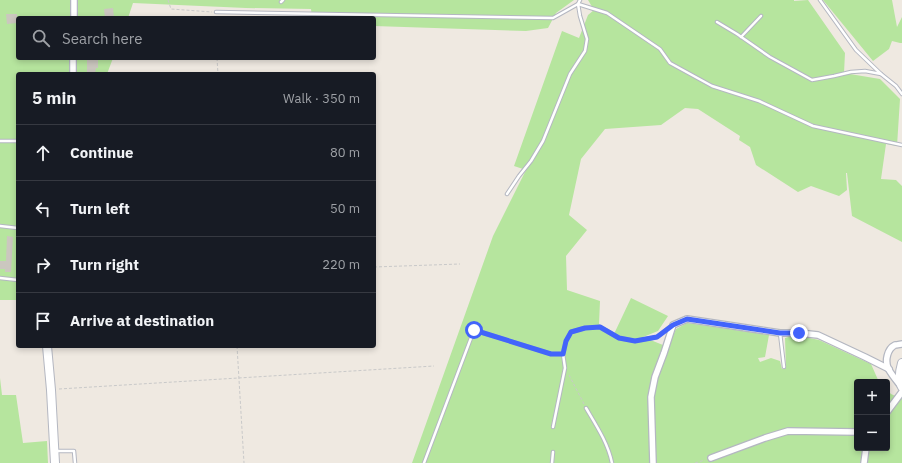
<!DOCTYPE html>
<html lang="en">
<head>
<meta charset="utf-8">
<style>
  :root { --surface:#171b24; --page:#242831; --text:#f1f3f6; --muted:#9ea1a6; --line:#363941 }
  body { margin:0; font-family:"IBM Plex Sans",sans-serif; background:var(--page); color:var(--text) }
  .controls { position:absolute; right:12px; bottom:12px; display:grid; overflow:hidden; border-radius:4px; box-shadow:0 2px 6px #0003 }
  .controls button { width:36px; height:36px; display:grid; place-items:center; padding:0; border:0; border-bottom:1px solid var(--line); background:var(--surface); color:var(--text); font:20px sans-serif }
  .stop { position:absolute; width:12px; height:12px; margin:-9px; border:3px solid #4264fb; border-radius:50%; background:#fff }
  .stop.end { background:#4264fb; border-color:#fff; box-shadow:0 1px 4px #0008 }
  .list { margin:0; padding:0; list-style:none }
  h2 { display:flex; justify-content:space-between; align-items:center; height:52px; margin:0; padding:0 16px; font-size:17px }
  h2 small { font-size:13px; font-weight:400; color:var(--muted) }
  .list li { display:grid; grid-template-columns:26px 1fr auto; gap:12px; align-items:center; box-sizing:border-box; height:56px; padding:0 16px; border-top:1px solid var(--line) }
  .list b { display:block; font-size:15px; white-space:nowrap }
  .list em { font-size:13px; font-style:normal; color:var(--muted) }
  .icon { flex:none; width:22px; height:22px; fill:none; stroke:currentColor; stroke-width:2; stroke-linecap:round; stroke-linejoin:round }
  .map { position:relative; flex:none; width:902px; height:463px; overflow:hidden }
  .search { position:absolute; background:var(--surface); box-shadow:0 2px 6px #0003; left:16px; top:16px; width:360px; height:44px; display:flex; align-items:center; gap:10px; box-sizing:border-box; padding:0 14px; border-radius:4px; color:var(--muted); font-size:15px }
  .panel { position:absolute; background:var(--surface); box-shadow:0 2px 6px #0003; left:16px; top:72px; width:360px; height:276px; border-radius:4px }
  .map>svg:first-child { display:block }
  .green { fill:#b6e59e }
  .building { fill:#cbc7bf }
  .lines { fill:none; stroke-linecap:round; stroke-linejoin:round }
  .lane-casing { stroke:#b4b7c1; stroke-width:4.5 }
  .street-casing { stroke:#b4b7c1; stroke-width:8 }
  .secondary-casing { stroke:#b4b7c1; stroke-width:10 }
  .path { stroke:#c9c9c9; stroke-width:1; stroke-dasharray:3 2; stroke-linecap:butt }
  .lane { stroke:#fff; stroke-width:2.5 }
  .street { stroke:#fff; stroke-width:5.5 }
  .secondary { stroke:#fff; stroke-width:8 }
  .route { stroke:#4264fb; stroke-width:5 }
</style>
</head>
<body>
<div class="map">
<svg width="902" height="463" viewBox="0 0 902 463">
  <rect width="100%" height="100%" fill="#efe9e1"/>
  <g class="green">
    <path d="M0,0H574L556,13L548,28L526,31L374,26V18H312L311,9L246,8L133,3L128,18H18V58H113L107,74H18V300H0Z"/>
    <path d="M588,0H794V1L808,0L845,53L844,73L880,79L900,99L897,146L886,144L881,179L896,180L902,186V242L852,216L847,173H846L847,190L839,196L811,186L798,192L756,165L750,147L739,140L740,136L698,109L685,108L661,125L605,129L581,159L569,215L587,230L566,256L567,290L600,301L599,324L614,334L631,298L668,316L658,331L643,337L668,347L676,329L687,323L769,335L765,357L758,358L760,362L771,358L780,361L782,369L786,368L785,338L795,335L819,340L871,364L879,382H857V448H887V390L891,394L902,399V463H412L493,236L526,170L514,166L562,31L579,38L588,15L594,10Z"/>
    <path d="M823,0H892L897,27L902,17V43H900L892,41L889,49L873,61Z"/>
    <path d="M0,378L2,395H16L23,443L47,441L48,463H0Z"/>
  </g>
  <g class="building">
    <path d="M113,8L114,18H105L104,9Z"/>
    <path d="M6,14H17V23L7,24Z"/>
    <path d="M87,60H98V68H96L95,74H87Z"/>
    <path d="M7,236L13,237L11,272H5V269H0V261H6Z"/>
  </g>
  <g class="lines">
    <g class="lane-casing">
      <g id="lane">
        <path d="M820,0L856,50L881,74L896,86L902,94"/>
        <path d="M281,2L283,0"/>
        <path d="M216,12L553,18L578,4L607,13L660,49L670,63L712,86L759,101L813,126L902,145"/>
        <path d="M717,22L737,34L770,57L812,80L834,76L851,72L865,71L881,74"/>
        <path d="M741,37L761,16"/>
        <path d="M0,141H18"/>
        <path d="M507,194L519,176L531,161L543,141L570,74L585,51L587,39L580,16L578,4L580,0"/>
        <path d="M0,226L18,228"/>
        <path d="M0,278L18,280"/>
        <path d="M780,333L784,367"/>
        <path d="M586,408C596,425 608,443 612,463"/>
        <path d="M553,427L565,368L563,354L566,341L571,332L585,328L600,327L619,338L635,341L657,337L671,326"/>
        <path d="M57,451H74L75,463"/>
        <path d="M424,463L474,330L551,354H563"/>
        <path d="M552,463L553,452"/>
      </g>
    </g>
    <g class="street-casing">
      <g id="street">
        <path d="M74,18V0"/>
        <path d="M73,74V58"/>
        <path d="M900,385C896,380 891,374 888,368C885,361 887,349 895,345C897,345 901,344 902,344"/>
        <path d="M887,412L902,392"/>
        <path d="M711,458L765,438L788,431L857,432"/>
        <path d="M653,463L651,397L655,377L664,353L673,325L687,319L780,333H799L818,335L865,357L889,369"/>
        <path d="M864,463L866,448"/>
      </g>
    </g>
    <g class="secondary-casing">
      <g id="secondary">
        <path d="M47,346L51,390L55,463"/>
        <path d="M902,363C900,370 898,380 902,387"/>
      </g>
    </g>
    <g class="path">
      <path d="M168,0L171,9L212,12"/>
      <path d="M217,58L218,74"/>
      <path d="M374,267L460,264"/>
      <path d="M237,346L244,463"/>
      <path d="M569,375L584,404"/>
      <path d="M59,389L434,366"/>
      <path d="M695,463L705,460"/>
    </g>
    <use href="#lane" class="lane"/>
    <use href="#street" class="street"/>
    <use href="#secondary" class="secondary"/>
  </g>
  <g class="lines">
    <path class="route" d="M474,330L551,354H563L566,341L571,332L585,328L600,327L619,338L635,341L657,337L673,325L687,319L780,333H799"/>
  </g>
</svg>
<div class="controls">
<button>+</button>
<button>−</button>
</div>
<div class="stop" style="left:474px;top:330px"></div>
<div class="stop end" style="left:799px;top:333px"></div>
<div class="search"><svg class="icon" aria-label="search" viewBox="0 0 24 24"><circle cx="10" cy="10" r="6"/><path d="M15 15l6 6"/></svg>Search here</div>
<section class="panel">
<h2>5 min<small>Walk · 350 m</small></h2>
<ul class="list">
<li><svg class="icon" aria-label="ahead" viewBox="0 0 24 24"><path d="M12 20V5M6 11l6-6 6 6"/></svg><div><b>Continue</b></div><em>80 m</em></li>
<li><svg class="icon" aria-label="left" viewBox="0 0 24 24"><path d="M17 20v-9H6M10 6l-5 5 5 5"/></svg><div><b>Turn left</b></div><em>50 m</em></li>
<li><svg class="icon" aria-label="right" viewBox="0 0 24 24"><path d="M7 20v-9h11M14 6l5 5-5 5"/></svg><div><b>Turn right</b></div><em>220 m</em></li>
<li><svg class="icon" aria-label="arrive" viewBox="0 0 24 24"><path d="M6 21V4h12l-3 4 3 4H6"/></svg><div><b>Arrive at destination</b></div></li>
</ul>
</section>
</div>
</body>
</html>
